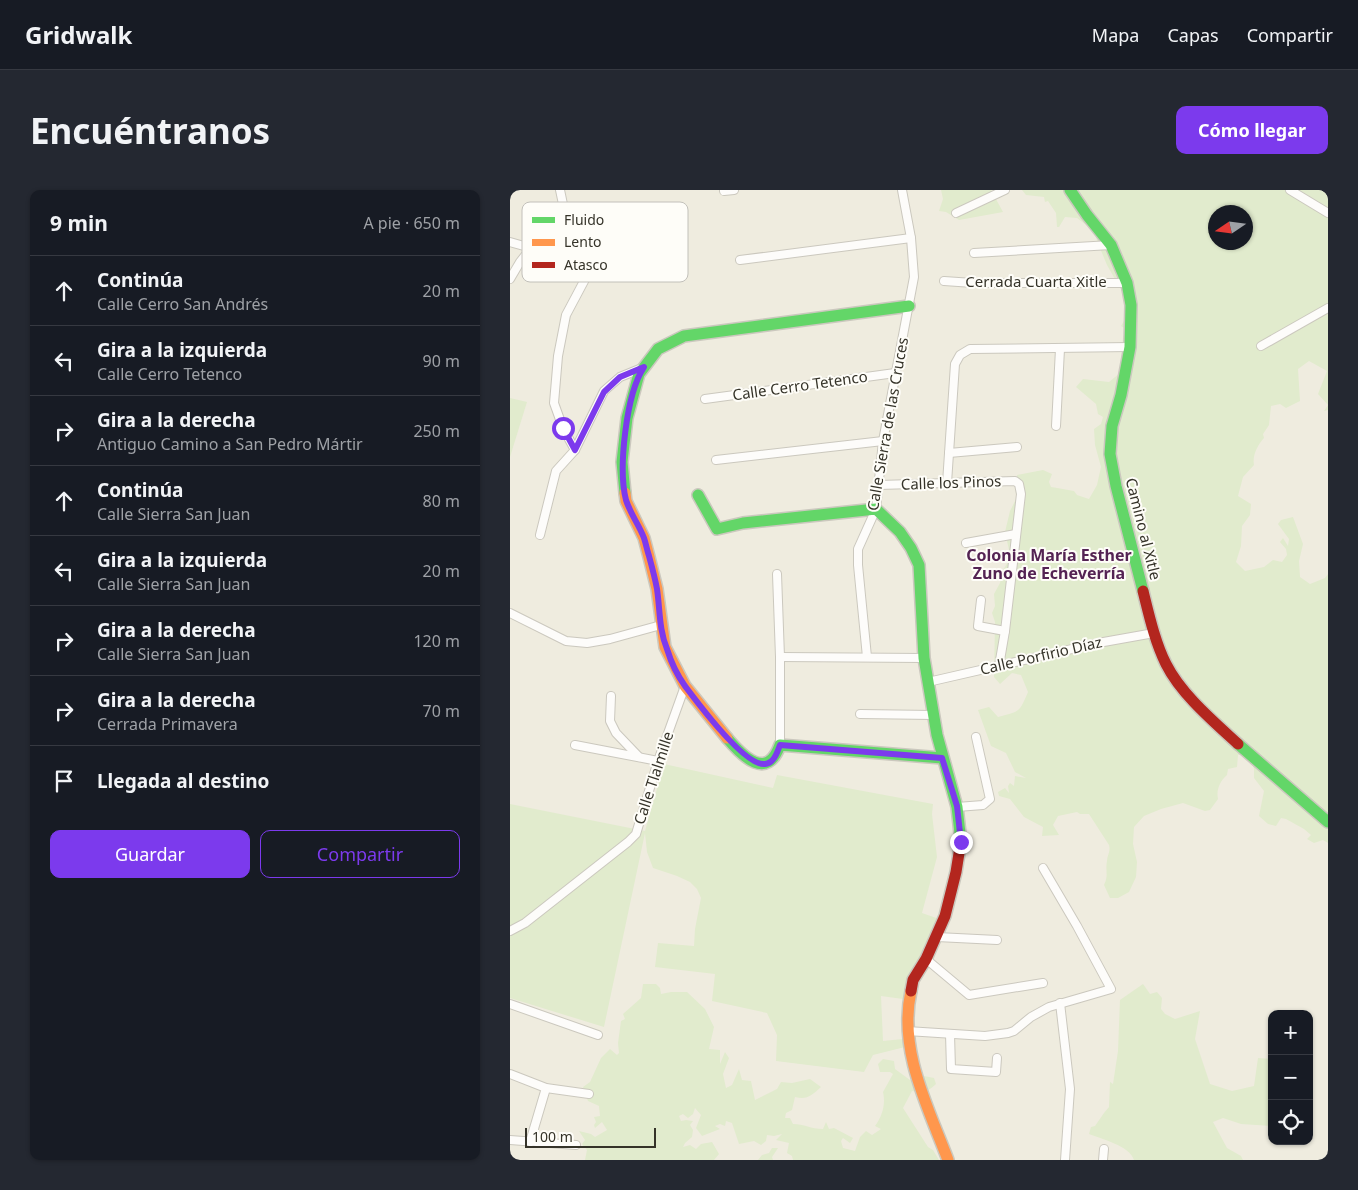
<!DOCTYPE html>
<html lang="es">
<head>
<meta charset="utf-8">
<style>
  :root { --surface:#171b24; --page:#242831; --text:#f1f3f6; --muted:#9ea1a6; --line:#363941; --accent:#7c3aed }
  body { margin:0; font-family:"Noto Sans",sans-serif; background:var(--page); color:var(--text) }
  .controls { position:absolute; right:15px; bottom:15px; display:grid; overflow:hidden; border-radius:10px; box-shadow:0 1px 4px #0004 }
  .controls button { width:45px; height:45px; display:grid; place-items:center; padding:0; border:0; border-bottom:1px solid var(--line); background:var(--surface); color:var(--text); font:25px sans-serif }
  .compass { position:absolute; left:698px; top:15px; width:45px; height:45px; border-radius:50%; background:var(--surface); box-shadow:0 1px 4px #0004; rotate:257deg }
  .scale { position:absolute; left:15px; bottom:12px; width:131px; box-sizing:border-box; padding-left:5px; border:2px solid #353329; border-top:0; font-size:14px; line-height:18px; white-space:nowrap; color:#353329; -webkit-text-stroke:4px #fefdf8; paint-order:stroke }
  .stop { position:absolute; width:15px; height:15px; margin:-11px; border:4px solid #7c3aed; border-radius:50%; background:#fff }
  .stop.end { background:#7c3aed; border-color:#fff; box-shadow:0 1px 5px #0008 }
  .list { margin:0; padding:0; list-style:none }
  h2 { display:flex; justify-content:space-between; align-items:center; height:65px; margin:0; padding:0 20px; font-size:21px }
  h2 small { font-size:16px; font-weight:400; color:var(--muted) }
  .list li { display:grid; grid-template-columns:32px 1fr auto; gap:15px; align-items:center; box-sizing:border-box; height:70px; padding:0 20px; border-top:1px solid var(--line) }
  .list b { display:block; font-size:19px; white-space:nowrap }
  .list p { margin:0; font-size:16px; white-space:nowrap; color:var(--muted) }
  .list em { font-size:16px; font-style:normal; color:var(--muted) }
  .actions { display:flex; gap:10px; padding:15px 20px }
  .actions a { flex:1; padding:11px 0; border:1px solid var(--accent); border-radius:10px; text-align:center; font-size:18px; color:var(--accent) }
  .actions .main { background:var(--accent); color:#fff }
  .icon { flex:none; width:28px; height:28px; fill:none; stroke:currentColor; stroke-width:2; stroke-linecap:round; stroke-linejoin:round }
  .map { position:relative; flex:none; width:818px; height:970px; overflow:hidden; border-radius:10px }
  header { display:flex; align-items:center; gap:30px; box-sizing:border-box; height:70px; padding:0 25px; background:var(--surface); border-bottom:1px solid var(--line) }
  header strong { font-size:24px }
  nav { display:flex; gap:28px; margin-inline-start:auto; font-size:18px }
  .intro { display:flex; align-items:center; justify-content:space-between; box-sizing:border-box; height:120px; padding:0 30px }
  h1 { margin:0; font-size:35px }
  .button { padding:12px 22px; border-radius:10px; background:var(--accent); color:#fff; font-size:18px; font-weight:700 }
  main { display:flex; gap:30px; padding:0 30px }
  aside { flex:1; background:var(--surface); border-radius:10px; box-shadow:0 1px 4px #0004 }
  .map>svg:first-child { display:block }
  .green { fill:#e1ebcd; fill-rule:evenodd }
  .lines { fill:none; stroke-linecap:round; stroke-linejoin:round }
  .street-casing { stroke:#cbc8be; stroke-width:10 }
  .fast-casing { stroke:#cbc8be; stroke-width:14 }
  .slow-casing { stroke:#cbc8be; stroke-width:14 }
  .jam-casing { stroke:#cbc8be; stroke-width:14 }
  .street { stroke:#fdfcfa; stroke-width:8 }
  .fast { stroke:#63d668; stroke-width:11 }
  .slow { stroke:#ff974d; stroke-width:11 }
  .jam { stroke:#b3261e; stroke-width:11 }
  .route { stroke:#7c3aed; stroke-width:6 }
  .labels { text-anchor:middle; stroke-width:4; stroke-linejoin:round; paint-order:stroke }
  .street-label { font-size:15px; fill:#353329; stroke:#fefdf8 }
  .neighbourhood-label { font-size:16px; font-weight:bold; fill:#542353; stroke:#fefdf8 }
  .key { fill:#fefdf8; stroke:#c2c0ba; stroke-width:1 }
  .key-label { font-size:14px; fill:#353329 }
</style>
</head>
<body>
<header>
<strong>Gridwalk</strong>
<nav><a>Mapa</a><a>Capas</a><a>Compartir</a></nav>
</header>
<div class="intro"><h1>Encuéntranos</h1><a class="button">Cómo llegar</a></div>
<main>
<aside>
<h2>9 min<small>A pie · 650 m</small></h2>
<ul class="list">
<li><svg class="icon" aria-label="ahead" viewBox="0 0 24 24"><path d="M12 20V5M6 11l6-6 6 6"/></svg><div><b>Continúa</b><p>Calle Cerro San Andrés</p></div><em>20 m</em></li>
<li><svg class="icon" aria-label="left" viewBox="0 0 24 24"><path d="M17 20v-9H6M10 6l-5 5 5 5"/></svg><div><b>Gira a la izquierda</b><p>Calle Cerro Tetenco</p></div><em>90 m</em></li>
<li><svg class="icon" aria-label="right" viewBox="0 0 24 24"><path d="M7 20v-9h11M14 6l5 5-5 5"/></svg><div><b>Gira a la derecha</b><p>Antiguo Camino a San Pedro Mártir</p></div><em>250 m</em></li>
<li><svg class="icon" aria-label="ahead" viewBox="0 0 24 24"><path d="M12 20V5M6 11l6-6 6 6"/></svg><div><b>Continúa</b><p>Calle Sierra San Juan</p></div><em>80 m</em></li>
<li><svg class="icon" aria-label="left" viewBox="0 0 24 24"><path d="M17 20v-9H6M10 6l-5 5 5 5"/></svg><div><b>Gira a la izquierda</b><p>Calle Sierra San Juan</p></div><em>20 m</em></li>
<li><svg class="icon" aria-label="right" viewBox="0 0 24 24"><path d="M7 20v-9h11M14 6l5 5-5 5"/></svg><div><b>Gira a la derecha</b><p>Calle Sierra San Juan</p></div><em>120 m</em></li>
<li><svg class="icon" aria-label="right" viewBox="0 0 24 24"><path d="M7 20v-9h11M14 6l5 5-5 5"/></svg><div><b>Gira a la derecha</b><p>Cerrada Primavera</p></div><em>70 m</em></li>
<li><svg class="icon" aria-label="arrive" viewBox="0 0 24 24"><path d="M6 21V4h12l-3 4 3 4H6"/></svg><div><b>Llegada al destino</b></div></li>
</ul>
<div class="actions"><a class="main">Guardar</a><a>Compartir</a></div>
</aside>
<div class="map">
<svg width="818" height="970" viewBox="0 0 818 970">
  <rect width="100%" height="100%" fill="#efecdf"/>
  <g class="green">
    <path d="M431,0H481L493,22L449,30L436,22L429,21L433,9Z"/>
    <path d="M512,0H818V220L814,221L818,215L808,204L817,181L799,171L788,179L790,211L776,218L770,214L761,216L759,235L753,244L754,248C748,254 742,266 744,275L733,287L728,306L741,314L740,325L732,336L731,356L726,372L735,381L754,377L763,370L772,372L777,365L776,359L770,352L773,348L778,356L779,349L768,334L771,330L783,327L793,354L789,371L790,387L800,394L815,388L818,384V653L813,650L804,653L797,649L801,645L794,639L776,629L771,628L766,636L758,634L749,626L754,601L744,588V579L740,565H728L727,577L718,579L717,585C710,591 706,600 708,609L700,620L695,621L673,613L651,619L634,626L624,637L623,654L627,672L626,687L619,702L608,708H600L594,695C599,685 595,681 597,671C597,665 601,662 599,655L579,624H570L567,622L548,626L543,635L549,645L532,646L533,637L514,627L500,609L489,606L488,602L495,598L499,603L498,596L500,593L504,596L505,586L516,588L505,582L496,563L481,556L468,520L479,517L488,527C510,521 509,523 518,502L511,485L502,483L490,494L484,487L485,432L482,423L485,416L484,404L490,393L493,380L498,372L499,360L495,342L500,321L509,303L507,285L533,280L542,284L539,292L541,297C550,298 556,300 564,301L567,305L579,309L587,295L591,277L585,255L584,239L591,234L593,227L588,224L586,214L566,197L573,189L599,192L610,183L613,147L617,140L611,136L614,131V105L597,75L587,51L585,42L567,28L555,27L549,37H547L546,23L538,11L535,12L534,7L516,5ZM706,22H736V52H706Z"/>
    <path d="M0,208L17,212L0,267Z"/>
    <path d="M154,574L263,598L267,585L423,614L422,624L427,667L412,723L429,729L411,771L399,791L393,809L371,806L373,851L393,849L395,857L363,865L354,882L266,871L267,845L257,823L202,811L205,784L145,777L148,753L184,756L185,739L191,708L187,699L180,692L167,686L143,678L137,662L135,643L94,837L0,808V614L135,641Z"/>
    <path d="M133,794H146L150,798L151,804L161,802H177L195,819L204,837L199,859L210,860V874L215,862L219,868L213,884L216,898L222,895L229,879L232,890L241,891L245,910L267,899L271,892L282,893L300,889L311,897C301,906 297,910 285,907L282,920L276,923L275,928H280L283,934C294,934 301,939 313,939L316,932L319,939L324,938L343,948L340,953L333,948L331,951L333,958L345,961L350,947L356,941L362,945L371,939L365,936C372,927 376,914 373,902L383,884L380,882H370L368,874L373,869L384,871L385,879L400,890L414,886L424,888L426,894C419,901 412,904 402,901L393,918L418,957L423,960L429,970H283L282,966L277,963L279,953L266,950L272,944L264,946L257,945L256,951L251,955L244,951L229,954L222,933L216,931L215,936L210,934L205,936L210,939L192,946L186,938L191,925L185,918L183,924L178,928L173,924L169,926L171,931L176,930L183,931L180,935L183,940L182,947L175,953L173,957L180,955L186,959L191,954L202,952L209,964L204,970H75L77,960L72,954L75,950L69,941L81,944L85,947L97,940L92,932L85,938L84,935L86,932L84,927L90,926L89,916L78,911L73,897L80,892L91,868L100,859L107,865L109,863L108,853L111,831L115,829L113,824L131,808Z"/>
    <path d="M633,794L640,804L647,802L652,808L651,819L655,824L665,829L690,821L685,849L700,894L722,901L744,896L748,868L762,869V936L731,934L713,928L703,932L717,958L731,966L733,970H624C620,956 592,949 579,944L581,937L585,936L594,923L599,917L600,892L603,894L608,861L610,810Z"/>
    <path d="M262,958H268L262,967L263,970H248L252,965L259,963Z"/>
  </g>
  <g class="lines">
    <g class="street-casing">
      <g id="street">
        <path d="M50,0L54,19L62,35L76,47L81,57V78L56,125L48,166L44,213L53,238L65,260"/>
        <path d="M780,0L818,23"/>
        <path d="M214,1L224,0"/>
        <path d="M446,23L495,0"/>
        <path d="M0,52L21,58"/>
        <path d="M464,63L601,55"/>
        <path d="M230,70L401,48"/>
        <path d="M0,89L10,72L53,17"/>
        <path d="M434,91L463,93H617"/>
        <path d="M751,156L818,118"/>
        <path d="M195,209L385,183"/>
        <path d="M546,236L550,159"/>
        <path d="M439,263L507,257"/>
        <path d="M206,270L373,251"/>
        <path d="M437,293L445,174L450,165L460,159L620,157"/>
        <path d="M369,295L505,291L509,294L511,304L495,441L489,476"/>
        <path d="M30,345L46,281L65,260L94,201L110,187L132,178"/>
        <path d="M456,353L506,344"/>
        <path d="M267,384L270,467V555"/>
        <path d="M471,410L468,436L495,441"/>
        <path d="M0,423L56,451L77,453L100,449L151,435"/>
        <path d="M270,467L414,468"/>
        <path d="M357,467L348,375V359L366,319L373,251L404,87L401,48L392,0"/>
        <path d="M418,492L588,453L644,443"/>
        <path d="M101,506L100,531L106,543L129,567"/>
        <path d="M350,524L423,525"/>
        <path d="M65,555L148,571"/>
        <path d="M447,617L473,615L480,609L466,547"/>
        <path d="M0,741L15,733L118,652L126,644L148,571L175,496"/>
        <path d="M427,747L487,750"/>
        <path d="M416,769L459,805L533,793"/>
        <path d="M550,813L560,899L555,970"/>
        <path d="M0,814L88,845"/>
        <path d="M397,841L475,846L498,843L504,841L521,827L539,817L601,799L567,736L533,678"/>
        <path d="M440,844L441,879L486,882L487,868"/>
        <path d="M0,884L36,898L79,904"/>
        <path d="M0,950L66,955"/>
        <path d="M20,952L36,898"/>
        <path d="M593,970L594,959"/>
      </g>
    </g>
    <g class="fast-casing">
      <g id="fast">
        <path d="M560,0L577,25L601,55L617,93L621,115L620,157L611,205L602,236L600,264L606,296L633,401"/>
        <path d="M115,303L112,272L117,228L129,184L148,159L174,146L399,116"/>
        <path d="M188,305L207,339L233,333L366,319L390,342L401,358L409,375L414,468L427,545L447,617L451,652L450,657"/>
        <path d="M217,548C233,567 257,591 270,555L432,568"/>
        <path d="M728,554L818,632"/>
      </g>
    </g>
    <g class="slow-casing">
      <g id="slow">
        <path d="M115,303L116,311L134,348L139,367L147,399L155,457L175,496L217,548"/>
        <path d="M401,801C388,860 418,917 438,970"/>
      </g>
    </g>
    <g class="jam-casing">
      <g id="jam">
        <path d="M633,401C639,425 645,452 656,474C671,504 703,531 728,554"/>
        <path d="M401,801L403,790L416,769L435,726L446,682L450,657"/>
      </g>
    </g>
    <use href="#street" class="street"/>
    <use href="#fast" class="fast"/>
    <use href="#slow" class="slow"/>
    <use href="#jam" class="jam"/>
  </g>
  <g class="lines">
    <path class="route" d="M53,238L65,260L94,202L110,187L134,177C116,204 108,279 116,310C120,323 129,335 134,348C136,354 137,360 139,366C142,377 145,388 147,399C150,419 149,440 157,459C161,472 167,485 175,496C187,512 235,577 255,574C264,573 267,563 270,555L432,568L447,616L451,652"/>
  </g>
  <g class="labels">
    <g class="street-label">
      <text x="526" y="97">Cerrada Cuarta Xitle</text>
      <text transform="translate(290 196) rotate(-8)" y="5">Calle Cerro Tetenco</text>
      <text transform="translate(378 234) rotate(-80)" y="5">Calle Sierra de las Cruces</text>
      <text transform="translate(441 293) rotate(-2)" y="5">Calle los Pinos</text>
      <text transform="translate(633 339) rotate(76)" y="5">Camino al Xitle</text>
      <text transform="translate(531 466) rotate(-13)" y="5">Calle Porfirio Díaz</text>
      <text transform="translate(144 588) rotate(-72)" y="5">Calle Tlalmille</text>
    </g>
    <g class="neighbourhood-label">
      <text x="539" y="371">Colonia María Esther<tspan x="539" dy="18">Zuno de Echeverría</tspan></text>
    </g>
  </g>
  <rect x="12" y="12" width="166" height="80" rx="8" class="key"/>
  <rect x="22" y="27" width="23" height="6" fill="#63d668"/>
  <rect x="22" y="49" width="23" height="7" fill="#ff974d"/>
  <rect x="22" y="72" width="23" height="6" fill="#b3261e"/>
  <g class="key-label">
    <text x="54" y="35">Fluido</text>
    <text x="54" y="57">Lento</text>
    <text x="54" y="80">Atasco</text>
  </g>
</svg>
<div class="controls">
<button>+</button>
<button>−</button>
<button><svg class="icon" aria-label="locate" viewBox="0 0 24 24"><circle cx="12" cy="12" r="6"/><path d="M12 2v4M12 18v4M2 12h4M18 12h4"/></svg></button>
</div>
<svg class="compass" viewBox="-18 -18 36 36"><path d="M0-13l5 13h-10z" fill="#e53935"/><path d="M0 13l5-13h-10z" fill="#9ea1a6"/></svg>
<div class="scale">100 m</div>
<div class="stop" style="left:53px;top:238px"></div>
<div class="stop end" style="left:451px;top:652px"></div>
</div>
</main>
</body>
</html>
